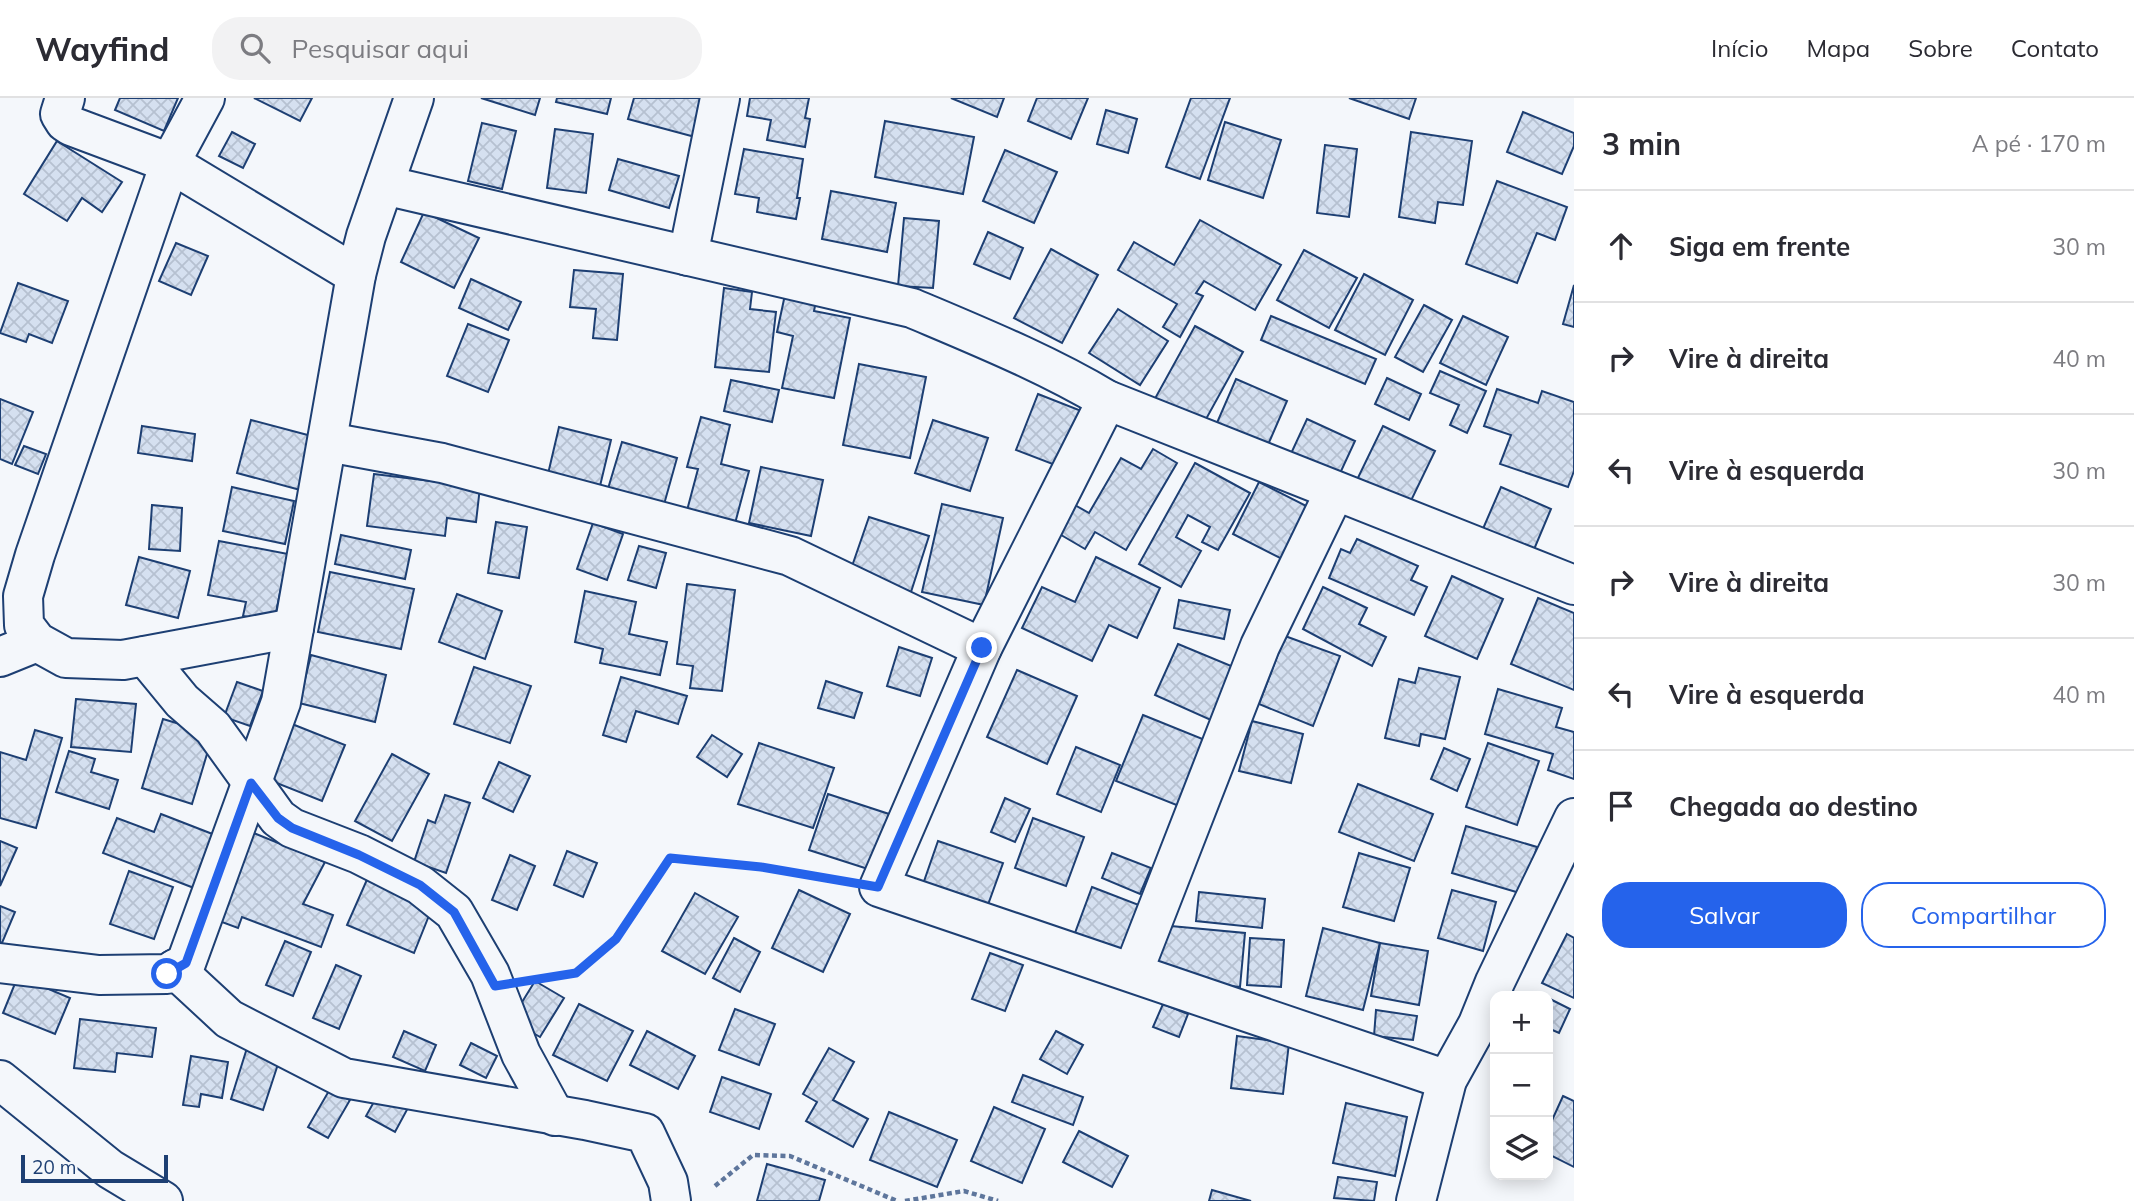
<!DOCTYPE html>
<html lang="pt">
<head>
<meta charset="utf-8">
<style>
  :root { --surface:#fff; --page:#f2f2f3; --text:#2b2b33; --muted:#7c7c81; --line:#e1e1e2; --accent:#2563eb }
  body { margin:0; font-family:Mulish,sans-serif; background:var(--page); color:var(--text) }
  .controls { position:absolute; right:21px; bottom:21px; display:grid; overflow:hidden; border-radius:14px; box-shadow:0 4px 18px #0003 }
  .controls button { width:63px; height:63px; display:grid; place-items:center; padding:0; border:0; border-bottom:2px solid var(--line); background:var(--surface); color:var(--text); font:35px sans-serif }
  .scale { position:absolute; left:21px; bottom:18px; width:147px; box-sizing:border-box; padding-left:7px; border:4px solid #1d3f73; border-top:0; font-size:19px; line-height:24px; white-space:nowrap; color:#1d3f73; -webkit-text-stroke:5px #f4f7fb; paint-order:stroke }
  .stop { position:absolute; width:21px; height:21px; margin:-16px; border:5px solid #2563eb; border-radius:50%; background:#fff }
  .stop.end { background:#2563eb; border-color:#fff; box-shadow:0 2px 7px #0008 }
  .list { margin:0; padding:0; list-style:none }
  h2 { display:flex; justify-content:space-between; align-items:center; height:91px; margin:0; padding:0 28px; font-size:30px }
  h2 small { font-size:23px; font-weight:400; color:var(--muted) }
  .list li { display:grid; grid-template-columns:46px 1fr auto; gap:21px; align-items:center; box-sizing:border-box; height:112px; padding:0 28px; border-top:2px solid var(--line) }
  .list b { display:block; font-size:26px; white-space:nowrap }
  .list em { font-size:23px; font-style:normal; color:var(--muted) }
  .actions { display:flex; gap:14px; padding:21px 28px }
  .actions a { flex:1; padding:16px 0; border:2px solid var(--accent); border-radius:28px; text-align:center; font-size:24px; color:var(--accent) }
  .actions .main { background:var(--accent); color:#fff }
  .icon { flex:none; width:38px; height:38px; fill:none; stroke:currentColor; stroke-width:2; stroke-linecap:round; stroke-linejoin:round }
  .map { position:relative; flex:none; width:1574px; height:1103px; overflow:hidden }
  header { display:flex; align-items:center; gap:42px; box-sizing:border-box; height:98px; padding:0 35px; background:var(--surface); border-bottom:2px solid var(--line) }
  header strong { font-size:33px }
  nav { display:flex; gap:38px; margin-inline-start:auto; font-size:24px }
  .search { width:490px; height:63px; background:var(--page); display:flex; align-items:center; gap:18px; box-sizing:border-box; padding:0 24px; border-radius:28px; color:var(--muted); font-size:26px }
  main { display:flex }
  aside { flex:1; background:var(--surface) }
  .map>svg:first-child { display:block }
  .building { fill:url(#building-cross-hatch); stroke:#1d3f73; stroke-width:2 }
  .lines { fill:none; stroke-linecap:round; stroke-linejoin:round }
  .street-casing { stroke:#1d3f73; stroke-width:42 }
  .path { stroke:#5e769c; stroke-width:4.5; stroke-dasharray:5 3.5; stroke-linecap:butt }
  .street { stroke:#f4f7fb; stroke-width:38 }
  .route { stroke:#2563eb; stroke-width:9 }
</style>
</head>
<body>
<header>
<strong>Wayfind</strong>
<div class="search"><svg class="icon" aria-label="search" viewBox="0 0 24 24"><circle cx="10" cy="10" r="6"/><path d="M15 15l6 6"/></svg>Pesquisar aqui</div>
<nav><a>Início</a><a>Mapa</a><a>Sobre</a><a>Contato</a></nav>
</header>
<main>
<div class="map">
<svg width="1574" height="1103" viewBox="0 0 1574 1103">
  <defs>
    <pattern id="building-cross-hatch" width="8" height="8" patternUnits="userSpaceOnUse" patternTransform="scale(1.75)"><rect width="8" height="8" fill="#d5e0f0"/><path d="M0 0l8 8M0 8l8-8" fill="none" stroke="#b6c1d1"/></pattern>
  </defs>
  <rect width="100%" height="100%" fill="#f4f7fb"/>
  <g class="building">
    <path d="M120,0H178L164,33L115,12Z"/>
    <path d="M254,0H312L300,23Z"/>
    <path d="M481,0H540L535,17Z"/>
    <path d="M557,0H611L607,16L556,4Z"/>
    <path d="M634,0H706L695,39L628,21Z"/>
    <path d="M750,0H809L805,20L810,21L805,49L767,42L771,22L747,18Z"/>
    <path d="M951,0H1004L997,19Z"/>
    <path d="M1037,0H1088L1071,41L1028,23Z"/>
    <path d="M1191,0H1230L1200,81L1166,69Z"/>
    <path d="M1349,0H1416L1409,21Z"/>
    <path d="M1106,12L1137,21L1128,55L1097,46Z"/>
    <path d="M1523,14L1574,35V48L1562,76L1507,54Z"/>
    <path d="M885,23L974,39L963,96L875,79Z"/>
    <path d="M1225,24L1281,42L1263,100L1208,82Z"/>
    <path d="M482,25L516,33L502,91L468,83Z"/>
    <path d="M555,31L593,36L586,95L547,90Z"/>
    <path d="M232,34L255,46L243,70L219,58Z"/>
    <path d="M1411,34L1472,43L1463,107L1438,104L1435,125L1399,119Z"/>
    <path d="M57,43L122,84L102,114L82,100L67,123L24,96Z"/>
    <path d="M1325,47L1357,51L1349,119L1317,115Z"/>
    <path d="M744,51L803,61L797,100H800L796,121L757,114L759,100L735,96Z"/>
    <path d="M1005,52L1057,74L1034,125L983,103Z"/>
    <path d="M618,61L679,78L669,110L609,92Z"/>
    <path d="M1497,83L1567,109L1555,142L1537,135L1517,185L1466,166Z"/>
    <path d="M831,93L896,105L887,154L822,141Z"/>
    <path d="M424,114L479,140L454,190L401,164Z"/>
    <path d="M904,120L939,123L933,190L898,188Z"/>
    <path d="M1200,122L1281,167L1255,212L1204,183L1196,195L1203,198L1180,239L1163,229L1177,206L1118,172L1134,144L1174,167Z"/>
    <path d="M988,134L1023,150L1010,181L974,166Z"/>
    <path d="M176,145L208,158L191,197L159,183Z"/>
    <path d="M1051,151L1098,177L1062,245L1014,220Z"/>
    <path d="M1304,152L1357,180L1329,230L1277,202Z"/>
    <path d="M574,172L623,176L617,242L593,240L596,211L570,209Z"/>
    <path d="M1364,176L1413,202L1385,257L1335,232Z"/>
    <path d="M471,181L521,204L508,232L459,210Z"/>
    <path d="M18,185L68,203L52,245L29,236L26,244L0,235Z"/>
    <path d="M1574,187V229L1563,226Z"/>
    <path d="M724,190L752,194L750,211L776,214L769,274L715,269Z"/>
    <path d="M786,192L817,198L814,213L850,220L834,300L782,290L793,238L777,234Z"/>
    <path d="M1424,207L1452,222L1423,274L1395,259Z"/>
    <path d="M1118,211L1168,243L1140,287L1089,255Z"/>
    <path d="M1271,218L1376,261L1365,286L1261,242Z"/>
    <path d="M1463,218L1508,239L1486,287L1440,265Z"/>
    <path d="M468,226L509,242L488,294L447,278Z"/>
    <path d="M1195,228L1243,254L1200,332L1152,306Z"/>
    <path d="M859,266L926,279L910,360L843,347Z"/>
    <path d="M1440,273L1486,293L1467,335L1450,327L1459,307L1430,295Z"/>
    <path d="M1387,280L1421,296L1409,322L1375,306Z"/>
    <path d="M1236,281L1287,303L1264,356L1213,334Z"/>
    <path d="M731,282L779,292L772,324L724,313Z"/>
    <path d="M1497,291L1538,305L1542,293L1574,304V373L1568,389L1500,366L1511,337L1484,328Z"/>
    <path d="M1038,296L1084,314L1063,370L1016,352Z"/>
    <path d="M0,301L33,314L12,366L0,361Z"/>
    <path d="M701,319L730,327L721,366L749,373L733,433L685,420L698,371L687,369Z"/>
    <path d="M1307,321L1355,343L1336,384L1288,362Z"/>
    <path d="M251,322L319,340L304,393L237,375Z"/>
    <path d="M933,322L988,340L970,393L915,375Z"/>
    <path d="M142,328L195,336L192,363L138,355Z"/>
    <path d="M1383,328L1435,353L1405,415L1353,390Z"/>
    <path d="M559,329L611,342L600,388L548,376Z"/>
    <path d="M622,344L677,360L663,410L607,394Z"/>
    <path d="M24,348L46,356L38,376L15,367Z"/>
    <path d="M1153,351L1177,365L1126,452L1095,434L1085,451L1056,434L1073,406L1089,415L1121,360L1141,371Z"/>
    <path d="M1195,365L1250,395L1218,452L1202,444L1210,429L1188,417L1176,439L1201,453L1181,489L1139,466Z"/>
    <path d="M761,369L823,382L811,438L749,425Z"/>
    <path d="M374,376L480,389L476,424L447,420L445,438L367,428Z"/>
    <path d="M1259,384L1320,415L1294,467L1233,436Z"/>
    <path d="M232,389L294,403L285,446L223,433Z"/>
    <path d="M1501,389L1551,411L1530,461L1479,440Z"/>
    <path d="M942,406L1003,420L984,507L922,494Z"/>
    <path d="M152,407L182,410L180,453L149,451Z"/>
    <path d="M869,419L929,438L911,494L850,474Z"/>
    <path d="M496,424L527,429L519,480L488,475Z"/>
    <path d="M593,425L623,436L607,482L577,471Z"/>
    <path d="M341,437L411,452L405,481L335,466Z"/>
    <path d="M1357,441L1418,468L1411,482L1427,489L1414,517L1329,480L1341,451L1350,455Z"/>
    <path d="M219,443L288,456L274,524L243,518L246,504L208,497Z"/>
    <path d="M639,448L666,455L656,490L628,482Z"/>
    <path d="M139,459L190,473L178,520L126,507Z"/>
    <path d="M1096,459L1160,490L1137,540L1109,527L1092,563L1022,530L1042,489L1075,504Z"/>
    <path d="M330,474L414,491L401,551L318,534Z"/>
    <path d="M1452,478L1503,501L1477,561L1425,538Z"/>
    <path d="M687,486L735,492L722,593L690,590L693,568L677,566Z"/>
    <path d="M1323,489L1367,510L1359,526L1386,539L1372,568L1303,531Z"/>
    <path d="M585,493L636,504L629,536L667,544L660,577L600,565L603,551L575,544Z"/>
    <path d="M457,496L502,513L485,561L439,544Z"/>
    <path d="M1538,500L1574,515V592L1511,566Z"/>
    <path d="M1179,502L1230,512L1224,541L1174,530Z"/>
    <path d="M1285,538L1340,558L1313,628L1259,606Z"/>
    <path d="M1178,546L1236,570L1213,623L1155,597Z"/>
    <path d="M899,549L932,560L920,598L887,588Z"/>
    <path d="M311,557L386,577L375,624L299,605Z"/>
    <path d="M474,569L531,588L510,645L454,626Z"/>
    <path d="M1419,570L1460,579L1445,641L1421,636L1419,648L1385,640L1399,581L1415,585Z"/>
    <path d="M1017,572L1077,598L1047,666L987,639Z"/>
    <path d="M621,579L687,598L678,626L636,613L626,644L603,637Z"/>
    <path d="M826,583L862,595L854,620L818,610Z"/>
    <path d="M237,584L263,593L250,628L224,619Z"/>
    <path d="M1498,591L1562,610L1556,629L1574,634V681L1548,672L1553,656L1485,636Z"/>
    <path d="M76,601L136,606L131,654L71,649Z"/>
    <path d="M1143,617L1210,644L1184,710L1116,683Z"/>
    <path d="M163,621L213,636L192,706L142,690Z"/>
    <path d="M1252,623L1303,636L1291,685L1239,673Z"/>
    <path d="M292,626L345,647L322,703L269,682Z"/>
    <path d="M35,632L62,640L36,730L0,720V654L26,662Z"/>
    <path d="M712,637L742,656L727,679L697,659Z"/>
    <path d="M759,645L834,670L813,730L738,706Z"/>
    <path d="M1488,645L1539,663L1517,727L1466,709Z"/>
    <path d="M1076,649L1120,667L1101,714L1057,696Z"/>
    <path d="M1444,650L1470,661L1457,693L1431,681Z"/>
    <path d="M69,653L95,661L91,674L118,682L109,711L56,694Z"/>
    <path d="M392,656L429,676L392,743L355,723Z"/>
    <path d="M499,664L530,678L513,714L483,700Z"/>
    <path d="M1358,686L1433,716L1414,763L1339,734Z"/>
    <path d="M828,696L889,716L871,772L809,752Z"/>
    <path d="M445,697L470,705L446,775L414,764L428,722L435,725Z"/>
    <path d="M1005,700L1030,711L1015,744L991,734Z"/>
    <path d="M161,716L215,737L207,795L103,755L117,720L154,734Z"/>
    <path d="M1033,720L1084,739L1066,788L1015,770Z"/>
    <path d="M1466,728L1537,749L1523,796L1452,775Z"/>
    <path d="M244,731L325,764L303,806L333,817L321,849L242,819L238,830L211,820Z"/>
    <path d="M0,743L17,750L0,788Z"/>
    <path d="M938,743L1003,765L985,815L921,792Z"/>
    <path d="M567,753L597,765L583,799L554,787Z"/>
    <path d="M1112,755L1151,770L1140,796L1102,780Z"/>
    <path d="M1359,755L1410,770L1394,823L1343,809Z"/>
    <path d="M510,757L535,768L517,812L492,802Z"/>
    <path d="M129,773L173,789L154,841L110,826Z"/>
    <path d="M369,777L434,805L414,855L347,827Z"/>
    <path d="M1092,789L1144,809L1126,854L1075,835Z"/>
    <path d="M799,792L850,816L823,874L772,850Z"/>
    <path d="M1452,792L1496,804L1483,853L1438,840Z"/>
    <path d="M1199,794L1265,801L1262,830L1196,823Z"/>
    <path d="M695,795L738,819L705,876L662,853Z"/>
    <path d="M0,808L15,814L2,845L0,844Z"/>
    <path d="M1160,827L1245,835L1240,889L1155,880Z"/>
    <path d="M1323,830L1380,845L1363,912L1306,898Z"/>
    <path d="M1567,836L1574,840V900L1542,885Z"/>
    <path d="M734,840L760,854L740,894L713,880Z"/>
    <path d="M1250,840L1284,842L1281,889L1247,887Z"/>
    <path d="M285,843L311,854L293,898L266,887Z"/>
    <path d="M1380,845L1428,853L1419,907L1371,898Z"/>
    <path d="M990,855L1023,867L1005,913L972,901Z"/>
    <path d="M336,867L361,878L339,931L313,920Z"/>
    <path d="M18,878L70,900L55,936L3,915Z"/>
    <path d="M535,883L564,900L540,939L511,922Z"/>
    <path d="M1548,900L1570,911L1559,935L1548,930Z"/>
    <path d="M579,906L633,933L607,983L553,957Z"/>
    <path d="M1163,906L1188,916L1179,939L1153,929Z"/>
    <path d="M735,911L775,926L759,967L719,952Z"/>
    <path d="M1376,912L1417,918L1413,942L1374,938Z"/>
    <path d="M80,921L156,930L152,959L117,955L115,974L74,970Z"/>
    <path d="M404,933L436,947L425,973L393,959Z"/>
    <path d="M647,933L695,958L678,991L630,967Z"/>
    <path d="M1056,933L1083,947L1067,976L1040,961Z"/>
    <path d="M1237,938L1289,945L1283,996L1231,990Z"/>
    <path d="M471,945L497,958L486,980L460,967Z"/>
    <path d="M247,950L280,960L263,1012L231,1001Z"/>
    <path d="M829,950L854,964L833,1002L868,1021L853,1049L806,1023L817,1004L803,996Z"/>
    <path d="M191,958L228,964L222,1000L201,996L199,1009L183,1007Z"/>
    <path d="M1023,977L1083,999L1073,1027L1012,1004Z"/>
    <path d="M722,979L771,996L759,1031L710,1014Z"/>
    <path d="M330,991L350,1002L328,1040L308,1029Z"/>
    <path d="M380,993L409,1008L395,1034L366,1018Z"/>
    <path d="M1563,998L1574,1003V1069L1548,1056V1031Z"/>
    <path d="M1346,1005L1407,1019L1395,1078L1333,1065Z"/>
    <path d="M994,1009L1045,1031L1022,1085L971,1063Z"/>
    <path d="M889,1014L957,1042L937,1089L870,1062Z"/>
    <path d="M1079,1033L1128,1058L1112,1089L1063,1064Z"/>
    <path d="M767,1066L825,1082L819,1103H757Z"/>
    <path d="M1338,1079L1377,1084L1374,1103L1334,1100Z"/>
    <path d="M1212,1092L1251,1103H1209Z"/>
  </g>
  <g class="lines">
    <g class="street-casing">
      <g id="street">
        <path d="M65,0L60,16L65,24L71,28L170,65L356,177"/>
        <path d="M205,0L170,65L35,457L23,498L24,527L37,544L66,560L123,562L294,530"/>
        <path d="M384,87L912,210C978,238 1045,265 1107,302L1574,487"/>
        <path d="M688,158L720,0"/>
        <path d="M1107,302L982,550L879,789L1447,982"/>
        <path d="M328,344L442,365L790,458L982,550"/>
        <path d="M145,558L182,603L213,630L278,720L292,730L359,756L420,787L454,814L490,876L521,956L555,1018"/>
        <path d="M0,559L37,544"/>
        <path d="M0,865L99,877L167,876L186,865L281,604L356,177L366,138L414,0"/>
        <path d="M175,871L229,921L344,980L585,1022L645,1035L668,1084L671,1103"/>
        <path d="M1133,874L1260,548L1335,393"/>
        <path d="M0,982L110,1071L163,1103"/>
        <path d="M1416,1103L1447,982L1478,926L1495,884L1574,720"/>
      </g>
    </g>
    <g class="path">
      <path d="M539,881L576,875L616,841L670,760L761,769L836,782"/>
      <path d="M715,1088L753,1057L790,1058L897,1103"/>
      <path d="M905,1103L964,1093L998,1103"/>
    </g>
    <use href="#street" class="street"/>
  </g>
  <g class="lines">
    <path class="route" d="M167,876L186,865L251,685L278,720L292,730L359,757L420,787L454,814L495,888L576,875L616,841L670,760L761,769L878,789L982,550"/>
  </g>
</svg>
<div class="controls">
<button>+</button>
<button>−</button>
<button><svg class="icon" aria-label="layers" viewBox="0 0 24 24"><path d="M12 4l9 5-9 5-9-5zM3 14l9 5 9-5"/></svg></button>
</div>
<div class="scale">20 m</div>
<div class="stop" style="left:167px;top:876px"></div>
<div class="stop end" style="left:982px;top:550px"></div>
</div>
<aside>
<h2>3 min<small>A pé · 170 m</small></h2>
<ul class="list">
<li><svg class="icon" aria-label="ahead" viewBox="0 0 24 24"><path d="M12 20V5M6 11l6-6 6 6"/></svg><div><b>Siga em frente</b></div><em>30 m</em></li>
<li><svg class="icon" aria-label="right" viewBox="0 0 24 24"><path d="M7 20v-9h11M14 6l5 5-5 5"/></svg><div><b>Vire à direita</b></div><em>40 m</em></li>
<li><svg class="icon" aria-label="left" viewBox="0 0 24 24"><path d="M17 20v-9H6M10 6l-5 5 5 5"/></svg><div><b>Vire à esquerda</b></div><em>30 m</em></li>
<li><svg class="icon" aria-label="right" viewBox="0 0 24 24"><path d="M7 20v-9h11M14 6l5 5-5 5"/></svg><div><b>Vire à direita</b></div><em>30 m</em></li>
<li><svg class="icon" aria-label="left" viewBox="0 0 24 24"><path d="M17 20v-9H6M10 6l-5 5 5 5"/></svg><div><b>Vire à esquerda</b></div><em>40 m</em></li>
<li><svg class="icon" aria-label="arrive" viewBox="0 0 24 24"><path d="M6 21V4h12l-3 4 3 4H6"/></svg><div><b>Chegada ao destino</b></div></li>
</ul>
<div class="actions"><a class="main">Salvar</a><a>Compartilhar</a></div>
</aside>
</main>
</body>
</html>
